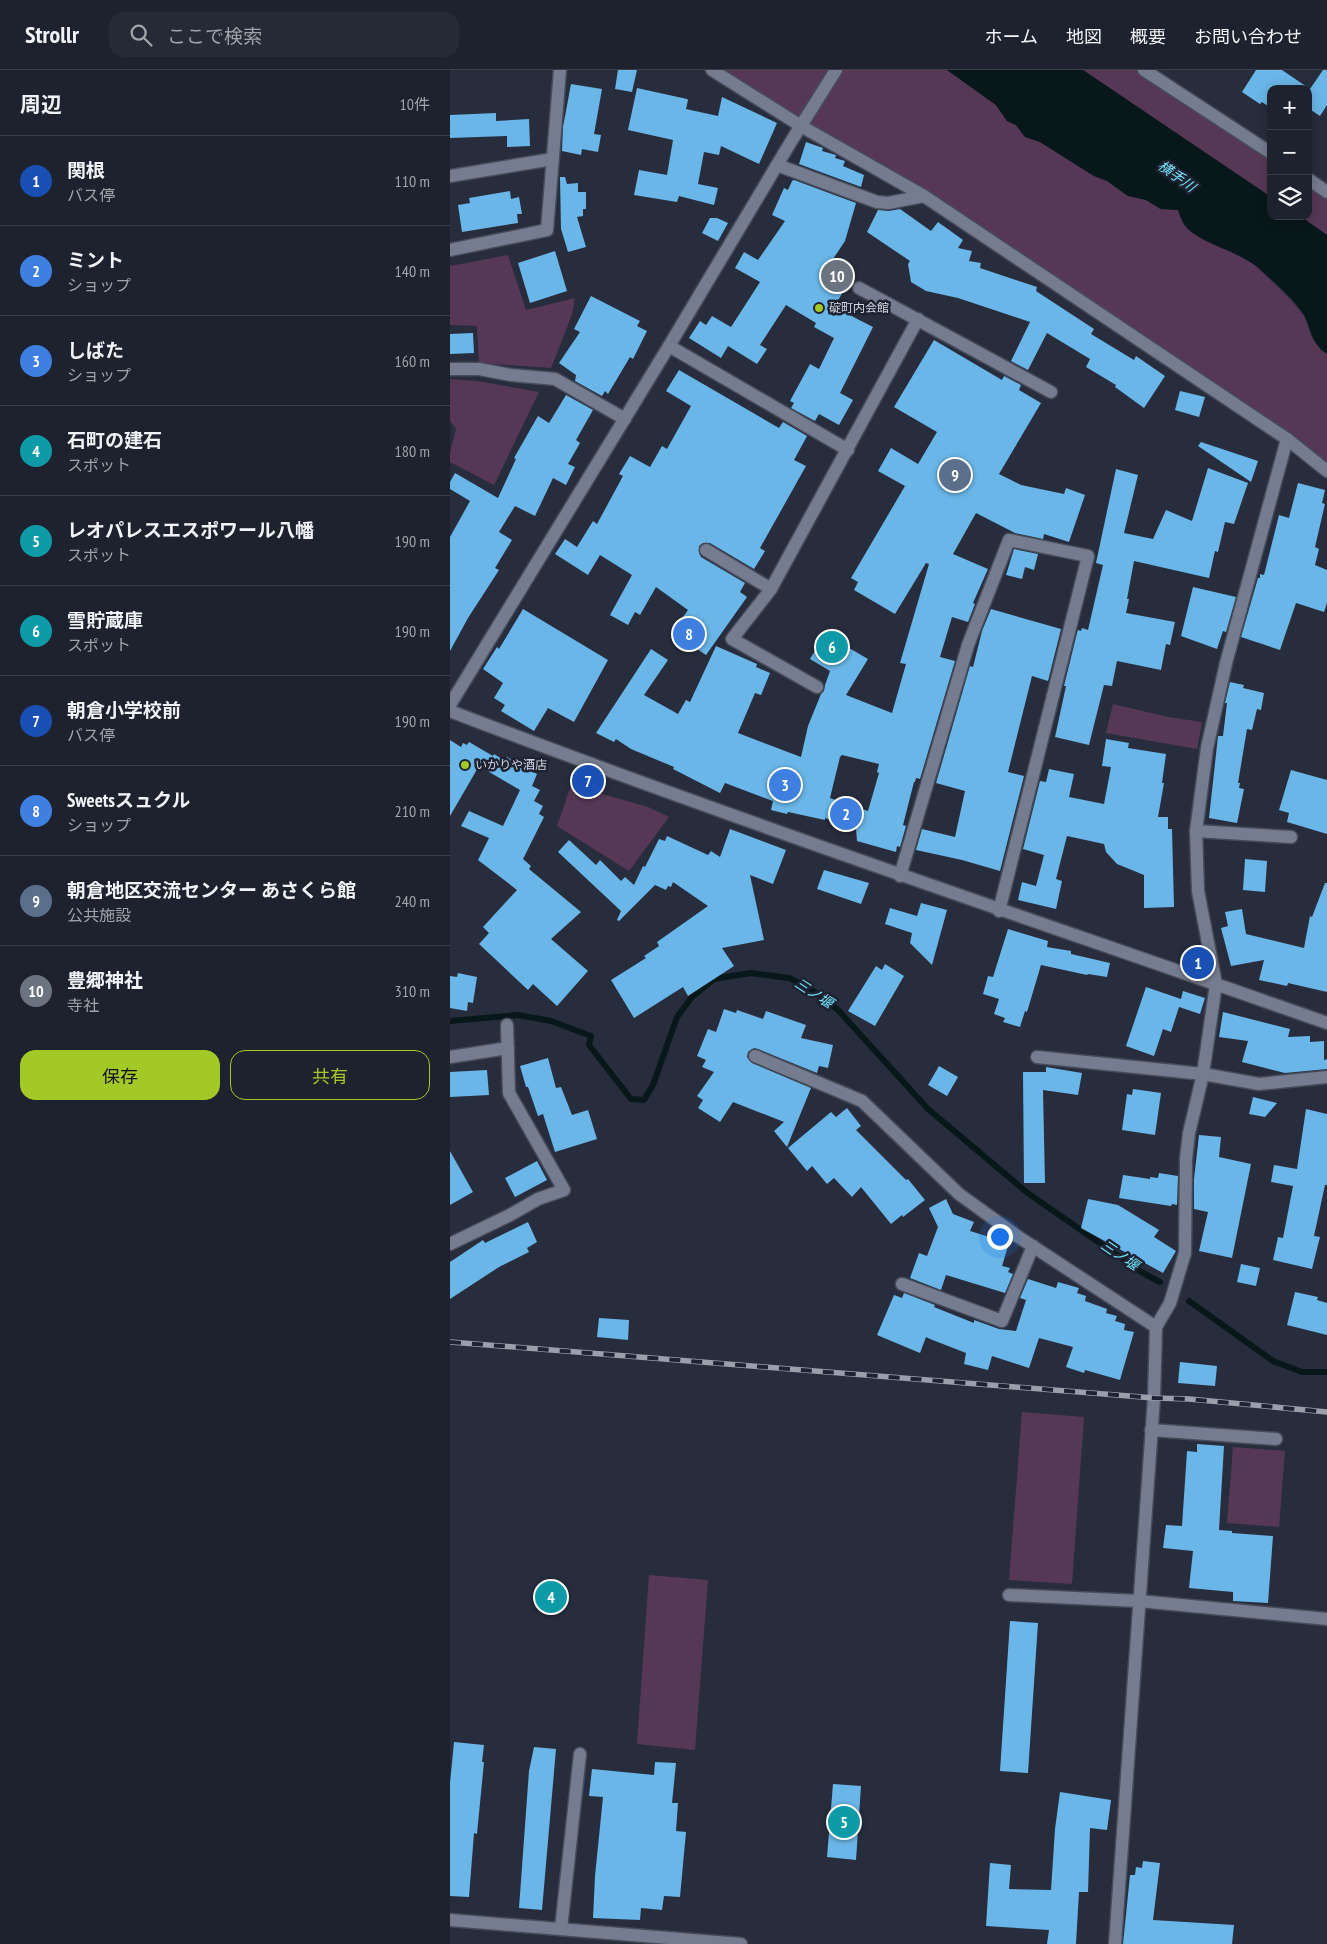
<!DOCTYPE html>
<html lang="ja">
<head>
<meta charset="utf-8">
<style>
  :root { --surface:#1d222e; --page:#252a36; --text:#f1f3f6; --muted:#a0a4aa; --line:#3b3f4a; --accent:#a3c927 }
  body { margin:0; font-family:"PT Sans Narrow","Noto Sans JP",sans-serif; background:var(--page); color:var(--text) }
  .controls { position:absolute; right:15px; top:15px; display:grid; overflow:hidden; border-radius:10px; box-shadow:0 2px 12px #0003 }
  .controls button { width:45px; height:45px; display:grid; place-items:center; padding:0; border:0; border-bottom:1px solid var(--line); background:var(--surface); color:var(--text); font:25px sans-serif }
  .you { position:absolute; left:549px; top:1166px; width:18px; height:18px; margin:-12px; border:4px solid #fff; border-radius:50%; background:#1a73e8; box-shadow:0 0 0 8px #1a73e833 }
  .badge { display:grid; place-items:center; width:32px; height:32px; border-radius:50%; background:var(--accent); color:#fff; font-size:16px; font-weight:700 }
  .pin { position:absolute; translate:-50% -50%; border:2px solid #fff; box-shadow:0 1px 5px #0006 }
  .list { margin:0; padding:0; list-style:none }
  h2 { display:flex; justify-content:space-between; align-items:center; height:65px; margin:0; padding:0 20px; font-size:21px }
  h2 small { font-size:16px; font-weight:400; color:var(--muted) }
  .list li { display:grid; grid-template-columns:32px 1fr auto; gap:15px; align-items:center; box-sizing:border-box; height:90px; padding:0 20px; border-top:1px solid var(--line) }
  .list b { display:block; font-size:19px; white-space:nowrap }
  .list p { margin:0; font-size:16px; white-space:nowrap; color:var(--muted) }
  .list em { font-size:16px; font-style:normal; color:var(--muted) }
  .actions { display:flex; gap:10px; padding:15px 20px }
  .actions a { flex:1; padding:11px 0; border:1px solid var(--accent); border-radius:15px; text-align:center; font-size:18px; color:var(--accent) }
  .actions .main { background:var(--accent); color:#111 }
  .icon { flex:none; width:28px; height:28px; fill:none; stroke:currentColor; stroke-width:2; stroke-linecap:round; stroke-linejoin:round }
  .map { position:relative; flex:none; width:877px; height:1874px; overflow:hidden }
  header { display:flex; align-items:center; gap:30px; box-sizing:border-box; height:70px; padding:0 25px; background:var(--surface); border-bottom:1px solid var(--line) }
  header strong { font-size:24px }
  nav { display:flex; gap:28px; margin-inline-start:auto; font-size:18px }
  .search { width:350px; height:45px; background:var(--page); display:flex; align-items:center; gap:12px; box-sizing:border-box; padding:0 18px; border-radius:15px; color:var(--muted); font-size:19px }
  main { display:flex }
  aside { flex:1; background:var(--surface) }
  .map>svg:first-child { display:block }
  .green { fill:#563856 }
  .water { fill:#081719 }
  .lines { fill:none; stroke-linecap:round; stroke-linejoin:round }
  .stream { stroke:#081719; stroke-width:6 }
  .building { fill:#6ab6e8; fill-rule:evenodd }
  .street-casing { stroke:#464b59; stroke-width:15 }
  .street { stroke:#757c8f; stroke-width:12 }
  .rail-casing { stroke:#9b9fac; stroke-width:5.5 }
  .rail { stroke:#1e2333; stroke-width:4; stroke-dasharray:11; stroke-linecap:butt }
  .poi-dot { fill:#a3c927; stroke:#1e2333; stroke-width:2 }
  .labels { text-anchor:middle; stroke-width:5; stroke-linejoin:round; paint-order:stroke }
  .poi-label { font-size:12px; fill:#d2d6e1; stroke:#1e2333; text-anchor:start }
  .water-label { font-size:14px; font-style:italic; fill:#74e7fb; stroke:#1e2333 }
</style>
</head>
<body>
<header>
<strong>Strollr</strong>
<div class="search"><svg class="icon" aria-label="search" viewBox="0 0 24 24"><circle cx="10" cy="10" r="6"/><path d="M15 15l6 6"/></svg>ここで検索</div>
<nav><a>ホーム</a><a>地図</a><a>概要</a><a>お問い合わせ</a></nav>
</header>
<main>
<aside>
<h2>周辺<small>10件</small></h2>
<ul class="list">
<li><span class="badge" style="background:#1a4fb4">1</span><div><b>関根</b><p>バス停</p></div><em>110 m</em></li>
<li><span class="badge" style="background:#3f7fe0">2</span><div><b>ミント</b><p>ショップ</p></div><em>140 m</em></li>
<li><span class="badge" style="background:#3f7fe0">3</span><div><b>しばた</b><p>ショップ</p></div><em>160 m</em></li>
<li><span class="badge" style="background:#0f9aa8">4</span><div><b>石町の建石</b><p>スポット</p></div><em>180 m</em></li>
<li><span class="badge" style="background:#0f9aa8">5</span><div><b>レオパレスエスポワール八幡</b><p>スポット</p></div><em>190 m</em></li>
<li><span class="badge" style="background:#0f9aa8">6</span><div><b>雪貯蔵庫</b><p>スポット</p></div><em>190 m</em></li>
<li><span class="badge" style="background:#1a4fb4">7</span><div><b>朝倉小学校前</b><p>バス停</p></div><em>190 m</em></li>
<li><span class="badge" style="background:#3f7fe0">8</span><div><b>Sweetsスュクル</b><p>ショップ</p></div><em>210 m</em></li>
<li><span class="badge" style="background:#5c6f8a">9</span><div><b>朝倉地区交流センター あさくら館</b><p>公共施設</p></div><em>240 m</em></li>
<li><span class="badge" style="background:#6b7280">10</span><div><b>豊郷神社</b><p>寺社</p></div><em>310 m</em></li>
</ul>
<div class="actions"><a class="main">保存</a><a>共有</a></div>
</aside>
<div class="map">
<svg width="877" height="1874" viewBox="0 0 877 1874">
  <rect width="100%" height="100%" fill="#272d3d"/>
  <g class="green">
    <path d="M262,0H497L546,35L557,51L566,55L575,67L590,72L644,106L657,111L678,126L696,130L710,139L728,140L734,155L805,195L841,230L854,246L862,268L871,280L877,284V401L474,126Z"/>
    <path d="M633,0H694L821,83V127Z"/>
    <path d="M858,109L877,122V165L850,146H858Z"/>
    <path d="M58,185L76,240L125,228L122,245L101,298L29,293L27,256L0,255V196Z"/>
    <path d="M0,309L27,311L89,322L44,415L0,392V383L6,359L0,351Z"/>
    <path d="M663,634L718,647L752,652L747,679L656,663Z"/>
    <path d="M121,715L198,737L219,747L179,801L107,756Z"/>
    <path d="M572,1342L634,1347L622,1514L559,1510Z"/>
    <path d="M783,1377L835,1381L829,1457L777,1453Z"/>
    <path d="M199,1505L258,1510L245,1680L187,1674Z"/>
  </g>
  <path class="water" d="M497,0H633L821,127V146H850L877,165V284C860,272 863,261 854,245C843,227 822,210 806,196C788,181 745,172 734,154C731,150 730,145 728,140L711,139L696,130L678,126L657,111L644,106L590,72L575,67L566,55L557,51L546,35Z"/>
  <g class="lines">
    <g class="stream">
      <path d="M0,951L68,945L101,951L141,966L139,975L181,1029L194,1030L203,1015L227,947L242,927L264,909L300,903L339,908L359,918L388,940L478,1039L579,1124L693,1203L710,1212"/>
      <path d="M739,1231L823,1291L852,1302H877"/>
    </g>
  </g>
  <g class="building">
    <path d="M168,0H187L182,22L165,19Z"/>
    <path d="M806,0H832L860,19L873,0H877V35L870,46L858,38V22L860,19H821V38L812,32L810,34L792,22Z"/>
    <path d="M121,14L152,19L144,64L151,65L148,82L132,79L131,85L112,81L113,57Z"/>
    <path d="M187,18L237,29L238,30L236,39L268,46L272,27L327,53L309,94L271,76L269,85L254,82L248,114L268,118L264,135L229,126L227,132L184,125L189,100L217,105L223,70L178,60Z"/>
    <path d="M46,43V51L79,49L80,76L57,77V66L0,68V45Z"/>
    <path d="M356,72L373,78L372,81L386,85L385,88L395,91L393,96L414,105L411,117L349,94Z"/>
    <path d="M110,107H115L117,114L128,113V122H136V139H133V146L127,147L136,177L118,182L111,159Z"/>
    <path d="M344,110L406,133L395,171L381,192L388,196L386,201L402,207L384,237L423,257L390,323L403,330L389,355L369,344L365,351L341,338L344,333L340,331L360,294L369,299L384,268L364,257L366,253L336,235L310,275L317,279L307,294L278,276L271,288L239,268L250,251L256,255L262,246L281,257L310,212L285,198L294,182L308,190L335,151L322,145L334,118L338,120L342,111Z"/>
    <path d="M60,121L61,129L69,127L72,144H67L68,153L12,162L8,135L20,133L19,128Z"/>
    <path d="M450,139L481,161L488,152L513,170L508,178L522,181L519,191L531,193L530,198L587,217L586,221L644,259L641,264L684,290L686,286L715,306L694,338L665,317L666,315L636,297L640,289L597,263L578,300L561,291L580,252L508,228L476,221L461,212L458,194L460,191L417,162L428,140L439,141Z"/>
    <path d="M260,148H267L278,153L268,171L252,163Z"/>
    <path d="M105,181L117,221L80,233L68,193Z"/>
    <path d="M141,226L190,251L187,256L197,261L183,289L180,287L158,324L155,321L152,326L125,311L126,305L109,293L130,262L124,259Z"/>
    <path d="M23,263L24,283L0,284V264Z"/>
    <path d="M484,270L552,310L554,306L571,315L569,320L591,333L549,404L571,415L614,424L616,418L635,425L619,472L594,464L593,469L565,463L526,443L503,484L538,499L523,533L525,534L518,552L502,547L490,587L505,591L470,709L466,708L465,712H464L453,755L456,756L450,777L447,776L446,782L407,771L406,759L375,748V750L338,742L337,744L321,740L323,731L275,713L270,723L223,699L224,697L181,679L166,669L164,672L146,663L201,579L218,590L194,625L228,644L236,630L240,632L266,576L307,594L306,597L320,603L311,625L305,623L288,663L351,687L358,656L371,624L374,621L375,615L380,601L360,589L375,564L418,589L396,625L442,643L456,594L450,593L479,494L476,493L445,544L404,520L408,512L401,508L455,416L428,401L441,378L468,394L487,362L444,337ZM392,685L429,694L427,702L429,703L418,741L380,728L390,687Z"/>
    <path d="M229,300L329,358L333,352L357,366L344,390L356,396L310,478L315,481L304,499L260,473H253L249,476V483L251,487L295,513L290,522L297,527L256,585L222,562L238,540L206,517L190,545L185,542L178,555L160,545L182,505L150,485L138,505L105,484L115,469L127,477L143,451L147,454L173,406L169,404L180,386L200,397L212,376L217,379L241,336L216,321Z"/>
    <path d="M730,321L755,327L749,347L725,340Z"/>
    <path d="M116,325L143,340L126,370L130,373L118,394L125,397L116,415L103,408L85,446L65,436L49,462L62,470L45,498L49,500L18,548L0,581V467L20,431L0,419V412L5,403L48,428L66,389L64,388L88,346L99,353Z"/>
    <path d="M751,372L808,391L801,412L748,376Z"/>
    <path d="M758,398L798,413L784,454L775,452L768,482L765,481L759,508L684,491L677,529H679L676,543L725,552L720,575L716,574L711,600L667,591L662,616L654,615L639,675L605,667L616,616H614L627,563L628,560L631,561L632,558L638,560L653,495L646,493L666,399L688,405L674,463L703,469L716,440L742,451Z"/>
    <path d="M848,413L875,420L872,433L875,434L865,477L869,479L865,495L877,500V533L874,542L846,533L830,580L791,567L808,508H810V504L814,505L829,445L839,448Z"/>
    <path d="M564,479L588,484L584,500L575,497L572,509L556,505Z"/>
    <path d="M743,517L786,527L776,562L773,561L767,579L731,566Z"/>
    <path d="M73,539L158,590L124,652L98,638L84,661L51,641L55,635L44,628L53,613L33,599L47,577L49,579Z"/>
    <path d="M541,539L611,559L598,611L582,606L558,702L574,706L550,801L512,790L466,780L472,759L505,767L515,721L486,713L520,596L523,597L532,561Z"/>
    <path d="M780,612L794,615L793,618L814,623L811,640L807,639L802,660L797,659L788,713H790L789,718L794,719L787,753L759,748L768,666H773L777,633H775Z"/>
    <path d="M656,669L679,673L678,678L716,684L712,713H714L708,747H718V759H722L724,837L694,838V805L667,794L656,782L654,774L617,766L606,809L612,811L606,839L568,830L572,812L586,816L594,785L573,779L590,711L596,712L599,699L624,704L619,727L654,734L661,697L652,696Z"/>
    <path d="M0,670L11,677L13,673L17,675L19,672L43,686L44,684L55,691L57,687L87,704L82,716L90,720L84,731L93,736L89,744L94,747L73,789L81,796L79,799L131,842L101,869L138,901L107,936L83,914L78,920L29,874L39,863L33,857L67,820L28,790L39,768L11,756L19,741L53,756L70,720L29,696L0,746Z"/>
    <path d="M841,700L877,710V764L837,752L839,743L829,740Z"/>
    <path d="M280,759L336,780L323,814L300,805L314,870L272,878L284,896L238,926L233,917L184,948L161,910L196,888L194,886L209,876L207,872L258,836L223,812L221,817L218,816L216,820L205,815L169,851L167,850L171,841L108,782L119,770L146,795L150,790L171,811L175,807L184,815L193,796L195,797L209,769L215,771L217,766L258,785L261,781L270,787Z"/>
    <path d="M795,789L817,791L815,822L793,820Z"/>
    <path d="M374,800L419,813L411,834L367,819Z"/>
    <path d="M875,813H877V922L838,913L837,916L809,910L814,890L781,896L771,858L778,856L775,842L792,839L796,864L854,878L860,846L862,847Z"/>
    <path d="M471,833L497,840L482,895L460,873L462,863L435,854L440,838L467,846Z"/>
    <path d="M558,859L598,871L597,877L621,881V884L660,893L657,907L638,904L637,905L591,895L577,942L575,941L570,957L553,952L555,948L544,944L549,929L533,924L538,906L543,907Z"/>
    <path d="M435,894L454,906L425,956L398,941L426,896L432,900Z"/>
    <path d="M8,903L27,907L23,933L18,932L17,941L0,938V906L7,907Z"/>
    <path d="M696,917L731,929L733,921L755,928L750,944L729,937L721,962L713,959L704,986L676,976Z"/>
    <path d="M274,939L286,943L287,940L313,949L316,941L356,955L351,968L383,975L378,998L369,996L367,1003L308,979L304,978L298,982L297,987L302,993L361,1018L337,1077L324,1061L334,1052L283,1032L270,1052L248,1038L253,1030L247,1026L264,1002L252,997L256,990L247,986L258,959L266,962Z"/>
    <path d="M773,942L840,959L838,967L860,966V972L874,971V990L877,989V999L835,1003L792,992L798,971L769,967Z"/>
    <path d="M98,988L106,1018L111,1017L122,1045L138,1040L147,1069L105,1082L93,1044L88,1046L78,1017H76L70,996Z"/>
    <path d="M489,996L508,1007L497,1026L478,1015Z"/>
    <path d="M596,997L632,1003L628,1025L593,1020L595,1113H574L573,1002H596Z"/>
    <path d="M37,1000L39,1025L0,1027V1002Z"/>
    <path d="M683,1019L711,1023L705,1065L672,1060L677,1024L682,1025Z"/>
    <path d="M803,1027L827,1033L815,1047L799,1044Z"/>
    <path d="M397,1038L411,1056L406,1060L456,1110L458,1109L475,1130L453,1147L452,1145L441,1154L411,1117L402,1127L384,1108L377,1114L362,1096L357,1101L338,1078L381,1042L386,1047Z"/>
    <path d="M856,1039L877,1044V1115H875L864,1166L870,1167L862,1199L823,1190L828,1167L833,1168L843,1116L821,1112L824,1095L847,1099Z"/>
    <path d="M749,1065L771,1067L769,1087L801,1094L782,1188L749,1181L758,1142L744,1139V1109Z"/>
    <path d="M0,1081L23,1122L0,1135Z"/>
    <path d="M87,1091L97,1110L65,1127L55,1108Z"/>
    <path d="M709,1103L728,1106L727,1135L722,1134L721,1136L669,1128L673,1105L700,1109V1107L708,1108Z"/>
    <path d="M496,1129L503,1144L524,1152L520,1161L559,1173L552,1196L560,1198L558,1202L563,1204L555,1223L496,1205L491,1220L460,1208L469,1183L477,1186L488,1157L479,1138Z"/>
    <path d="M638,1129L668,1135L709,1160L704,1167L726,1181L713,1203L631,1158Z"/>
    <path d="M78,1152L87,1172L77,1178L79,1182L49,1197L0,1229V1192L33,1170L35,1173Z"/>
    <path d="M791,1194L810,1198L806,1216L787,1212Z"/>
    <path d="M578,1209L606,1218L608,1212L629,1218L627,1223L636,1226L635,1231L657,1239L656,1243L667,1246L665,1251L675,1254L674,1260L684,1262L670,1310L635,1300L634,1303L616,1297L623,1277L589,1268L579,1298L542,1286L538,1300L514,1294L516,1283L480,1269L476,1267L470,1283L427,1265L444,1225L452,1228L454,1223L485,1235L484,1237L524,1253V1250L549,1259L566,1261L576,1230L570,1228Z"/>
    <path d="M845,1222L868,1227L867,1230L877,1233V1265L837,1255Z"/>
    <path d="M149,1248L179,1250L178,1270L147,1267Z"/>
    <path d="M730,1292L767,1296L765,1316L728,1313Z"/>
    <path d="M747,1374L774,1376L769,1460L782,1461V1463L823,1466L818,1533L783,1531V1522L739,1518L743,1481L713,1478L716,1455L732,1456L737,1381L747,1382Z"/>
    <path d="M560,1551L588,1553L578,1703L550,1701Z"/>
    <path d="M4,1672L34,1675L32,1692H34L27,1764L24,1763L19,1827L0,1826V1713Z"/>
    <path d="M84,1677L106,1679L92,1840L69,1838L79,1701Z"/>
    <path d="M205,1692L226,1693L222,1733H228L226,1761L236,1762L230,1827L214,1826L212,1840L191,1838L190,1850L143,1848L145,1806L153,1727L139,1726L142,1699L204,1705Z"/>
    <path d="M383,1714L411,1716L406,1790L377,1787Z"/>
    <path d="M610,1722L661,1730L657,1760L640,1758L638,1822H629L626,1874H597L599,1860L536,1856L540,1793L561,1795L559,1819L601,1820L605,1759Z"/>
    <path d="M693,1791L710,1793L703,1850L784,1855L782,1874H673L680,1805H685L686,1797L692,1798Z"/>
  </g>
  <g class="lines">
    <g class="street-casing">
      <g id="street">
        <path d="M262,0L351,56L474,126L837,369L877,401"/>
        <path d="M694,0L821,83"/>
        <path d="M327,95L427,132L438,133L474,126"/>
        <path d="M0,106L103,89"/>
        <path d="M858,109L877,122"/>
        <path d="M0,180L97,160L110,0"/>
        <path d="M409,218L601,322"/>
        <path d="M219,276L398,380"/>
        <path d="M0,299H29L61,305L105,309L175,349"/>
        <path d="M256,480L321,519"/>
        <path d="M367,617L282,569L321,519L468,249"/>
        <path d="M0,635L219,276L342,70L386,0"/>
        <path d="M0,641C290,752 584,850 877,953"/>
        <path d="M746,761L841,767"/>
        <path d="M450,806L518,575L559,470L638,486L549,841"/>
        <path d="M305,986L412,1031L509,1124L567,1166L706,1257"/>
        <path d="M0,987L58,978"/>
        <path d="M587,987L753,1004L809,1014L877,1007"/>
        <path d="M0,1174L60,1145L88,1129L114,1120L59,1023L57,955"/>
        <path d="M452,1214L552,1251L583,1176"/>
        <path d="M701,1360L826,1369"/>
        <path d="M559,1525L689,1531L877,1549"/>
        <path d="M0,1850L291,1874"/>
        <path d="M111,1859L130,1684"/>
        <path d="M665,1874L704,1328L706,1257L720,1233L735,1183L736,1089L739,1063L753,1004L766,914L748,821L746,761L757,678L776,593L837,369"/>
      </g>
    </g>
    <use href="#street" class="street"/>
    <g class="rail-casing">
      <path id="rail" d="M0,1272L704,1328L739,1329L877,1342"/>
    </g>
    <use href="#rail" class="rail"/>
  </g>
  <g class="poi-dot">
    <circle cx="369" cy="238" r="5"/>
    <circle cx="15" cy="695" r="5"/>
  </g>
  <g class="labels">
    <g class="poi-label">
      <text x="379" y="242">碇町内会館</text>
      <text x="25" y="699">いかりや酒店</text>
    </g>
    <g class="water-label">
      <text transform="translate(727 106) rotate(36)" y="5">横手川</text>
      <text transform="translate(364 923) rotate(33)" y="5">三ノ堰</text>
      <text transform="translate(670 1185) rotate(34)" y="5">三ノ堰</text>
    </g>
  </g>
</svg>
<div class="controls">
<button>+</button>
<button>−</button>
<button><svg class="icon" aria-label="layers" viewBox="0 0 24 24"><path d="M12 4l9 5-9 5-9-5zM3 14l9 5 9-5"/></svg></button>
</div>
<div class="you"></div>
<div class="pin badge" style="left:748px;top:893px;background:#1a4fb4">1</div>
<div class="pin badge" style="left:396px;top:744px;background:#3f7fe0">2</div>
<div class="pin badge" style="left:335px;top:715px;background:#3f7fe0">3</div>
<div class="pin badge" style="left:101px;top:1527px;background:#0f9aa8">4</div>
<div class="pin badge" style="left:394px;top:1752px;background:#0f9aa8">5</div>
<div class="pin badge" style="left:382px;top:577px;background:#0f9aa8">6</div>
<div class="pin badge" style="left:138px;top:711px;background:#1a4fb4">7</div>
<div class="pin badge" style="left:239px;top:564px;background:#3f7fe0">8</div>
<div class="pin badge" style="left:505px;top:405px;background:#5c6f8a">9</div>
<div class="pin badge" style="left:387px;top:206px;background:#6b7280">10</div>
</div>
</main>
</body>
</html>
